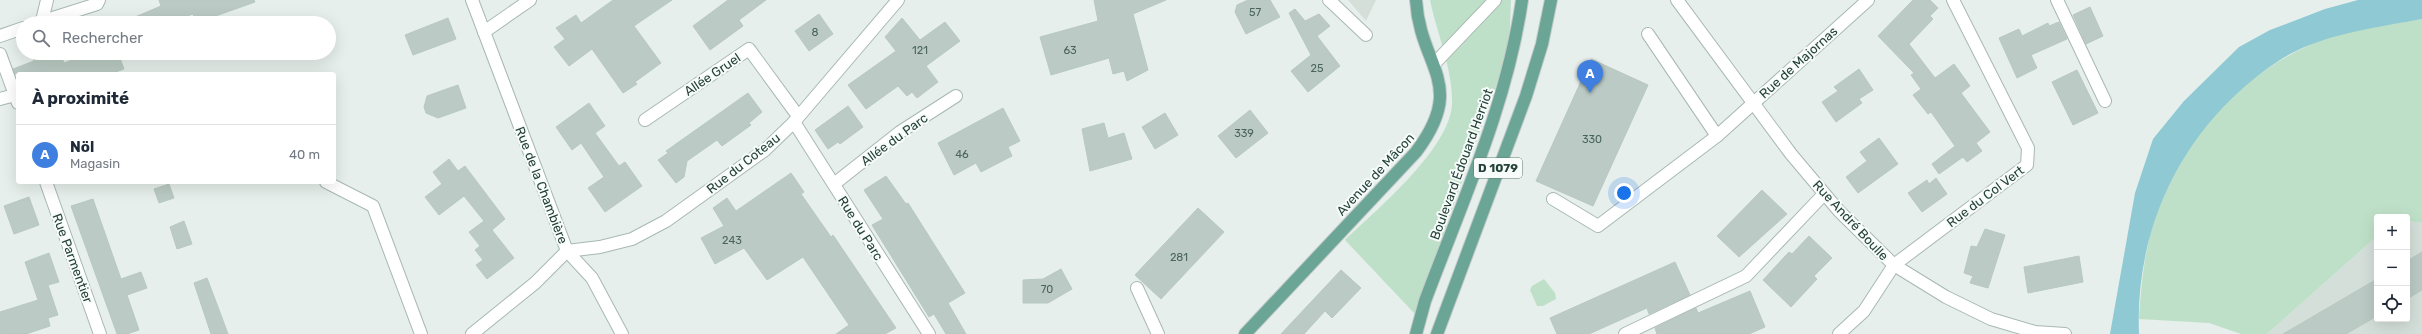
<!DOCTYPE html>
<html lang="fr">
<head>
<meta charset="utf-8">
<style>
  :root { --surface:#fff; --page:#f6f6f7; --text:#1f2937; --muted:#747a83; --line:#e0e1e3; --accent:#7f5249 }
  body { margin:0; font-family:Rubik,sans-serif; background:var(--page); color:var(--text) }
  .controls { position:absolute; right:12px; bottom:12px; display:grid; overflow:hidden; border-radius:4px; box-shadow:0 4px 16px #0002 }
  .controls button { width:36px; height:36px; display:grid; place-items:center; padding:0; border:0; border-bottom:1px solid var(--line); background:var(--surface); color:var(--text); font:20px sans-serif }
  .you { position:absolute; left:1624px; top:193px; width:14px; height:14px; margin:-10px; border:3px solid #fff; border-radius:50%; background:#1a73e8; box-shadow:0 0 0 6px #1a73e833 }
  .badge { display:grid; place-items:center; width:26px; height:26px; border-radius:50%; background:var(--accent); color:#fff; font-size:13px; font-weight:700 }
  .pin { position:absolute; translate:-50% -33px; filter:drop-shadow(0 1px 2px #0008) }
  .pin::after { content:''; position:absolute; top:21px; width:14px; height:12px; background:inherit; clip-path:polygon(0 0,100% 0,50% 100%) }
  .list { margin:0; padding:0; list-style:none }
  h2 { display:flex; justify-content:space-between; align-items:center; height:52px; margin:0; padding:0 16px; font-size:17px }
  h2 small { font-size:13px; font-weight:400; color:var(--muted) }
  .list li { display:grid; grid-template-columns:26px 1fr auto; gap:12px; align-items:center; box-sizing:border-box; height:60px; padding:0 16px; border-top:1px solid var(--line) }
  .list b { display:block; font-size:15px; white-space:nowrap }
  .list p { margin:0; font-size:13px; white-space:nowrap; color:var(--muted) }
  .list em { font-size:13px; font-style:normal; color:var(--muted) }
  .icon { flex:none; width:22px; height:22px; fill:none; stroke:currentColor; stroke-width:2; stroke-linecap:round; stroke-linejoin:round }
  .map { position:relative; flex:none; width:2422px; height:334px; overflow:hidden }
  .search { position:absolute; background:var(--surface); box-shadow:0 4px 16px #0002; left:16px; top:16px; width:320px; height:44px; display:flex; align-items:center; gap:10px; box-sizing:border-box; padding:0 14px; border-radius:22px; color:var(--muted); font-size:15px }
  .panel { position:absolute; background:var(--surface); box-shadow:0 4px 16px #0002; left:16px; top:72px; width:320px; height:112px; border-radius:4px }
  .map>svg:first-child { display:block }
  .built { fill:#d4dfda }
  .green { fill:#bfe0c8 }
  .water { fill:#8ec9d4 }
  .building { fill:#bbcac4; stroke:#b8c9c2 }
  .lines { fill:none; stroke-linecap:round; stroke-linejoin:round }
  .minor-casing { stroke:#a8b8b2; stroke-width:14 }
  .major-casing { stroke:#c2cac8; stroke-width:14 }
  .minor { stroke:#fff; stroke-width:12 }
  .major { stroke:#6aa596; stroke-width:12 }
  .labels { text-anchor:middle; stroke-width:4; stroke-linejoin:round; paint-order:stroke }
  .number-label { font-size:11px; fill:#4a645c }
  .shield { fill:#f7fbf9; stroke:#637a73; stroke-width:1 }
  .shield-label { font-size:12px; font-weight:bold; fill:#24423a }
  .street-label { font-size:13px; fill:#24423a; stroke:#f7fbf9 }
</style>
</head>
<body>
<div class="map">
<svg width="2422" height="334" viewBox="0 0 2422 334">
  <rect width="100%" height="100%" fill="#e6efeb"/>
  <g class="built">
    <path d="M1348,0H1376L1366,21Z"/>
    <path d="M2407,221L2422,223V334H2267L2377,236V319H2407Z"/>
  </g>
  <g class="green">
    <path d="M1430,0H1511L1509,49L1415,314L1345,240C1376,210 1450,149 1452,104C1453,69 1437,34 1430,0Z"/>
    <path d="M2422,19V223L2407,221V217H2377V236L2267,334H2241L2209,323L2139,319C2141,284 2145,245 2157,212C2183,133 2252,64 2330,37C2356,28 2394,24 2422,19Z"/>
    <path d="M1544,279L1555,293L1556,299L1543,306H1537L1530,290L1532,286Z"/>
  </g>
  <path class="water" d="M2358,0H2422V19C2379,27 2336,32 2296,51C2277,60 2258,75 2242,89C2172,151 2135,240 2139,334H2110L2135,193L2153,139L2184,101L2239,47L2270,30L2325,9Z"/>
  <g class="building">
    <path d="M159,0H254L255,2L196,23L193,14L167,23H121L161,6Z"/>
    <path d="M613,0H672L634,26L661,63L635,82L637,84L623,93L592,49L569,66L554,47L565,39L556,28L576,15L581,23Z"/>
    <path d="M728,0H766L739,20L743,26L710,50L693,26Z"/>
    <path d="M1094,0H1166L1133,14L1148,70L1127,81L1124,71L1113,74L1109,58L1051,75L1040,37L1098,21Z"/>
    <path d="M1248,0H1270L1280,17L1246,34L1235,12L1237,5Z"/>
    <path d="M1913,0H1930L1938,8L1930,16L1933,19L1909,44L1935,78L1954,64L1970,86L1961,93L1990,132L1976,143L1982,151L1967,162L1963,157L1939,174L1932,164L1955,146L1931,112L1928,114L1913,95L1921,89L1911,75L1914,73L1878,36Z"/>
    <path d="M2090,7L2103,36L2086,44L2073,15Z"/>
    <path d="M1295,9L1305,21L1319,14L1330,26L1317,36L1340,66L1308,92L1291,71L1311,55L1289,13Z"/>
    <path d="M819,14L833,34L809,51L795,31Z"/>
    <path d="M448,18L456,39L413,55L405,35Z"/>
    <path d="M902,18L920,40L945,22L960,41L926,66L938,82L917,98L912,92L907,96L898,86L866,109L848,85L896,51L885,37Z"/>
    <path d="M2059,22L2067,39L2031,55L2037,68L2017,78L1999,38L2019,29L2022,36L2048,23L2049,26Z"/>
    <path d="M31,53H60L64,63L91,53H118L124,69L110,74H15L13,69L34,61Z"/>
    <path d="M1591,59L1648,85L1593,206L1536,181Z"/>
    <path d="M1859,69L1873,90L1859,99L1862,103L1836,122L1822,102L1838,91L1834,87Z"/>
    <path d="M2077,70L2098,113L2073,125L2052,82Z"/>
    <path d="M458,85L466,108L438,118L426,113L424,107L427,96Z"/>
    <path d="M748,93L762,112L749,123L751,125L722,146L717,140L687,161L684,177L676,183L658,160L668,153L666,151Z"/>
    <path d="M589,103L605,126L595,133L619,166L625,162L642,186L605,212L588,188L604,177L581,143L572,150L556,127Z"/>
    <path d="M848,106L863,127L840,144L838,142L828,149L815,130Z"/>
    <path d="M1003,108L1020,141L1008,147L1012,156L981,172L976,163L954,175L938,143Z"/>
    <path d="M1250,110L1268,133L1236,158L1218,136Z"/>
    <path d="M1165,113L1178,135L1155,149L1142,127Z"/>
    <path d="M1104,123L1108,138L1124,133L1132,159L1090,171L1082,129Z"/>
    <path d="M1879,138L1898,164L1858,193L1846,177L1867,161L1860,152Z"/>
    <path d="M449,159L458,171L465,166L505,219L492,230L514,258L487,279L476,265L483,260L475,250L480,246L469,232L484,221L464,196L439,215L425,197L442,184L433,172Z"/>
    <path d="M791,173L804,192L801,194L831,237L833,235L896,328L885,334H836L849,325L803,257L767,280L744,248L715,264L701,238L724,226L713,208L727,198L736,211Z"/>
    <path d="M886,176L906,204L908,203L965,293L948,303L966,334H946L934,314L929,317L872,225L883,219L864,190Z"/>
    <path d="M1936,178L1947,194L1922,212L1908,193L1927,180L1929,184Z"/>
    <path d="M169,184L174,198L159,203L154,189Z"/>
    <path d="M1762,190L1787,214L1739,257L1717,236Z"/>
    <path d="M29,197L39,225L14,234L4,206Z"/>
    <path d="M93,199L121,279L141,272L147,288L127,295L139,330L127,334H117L71,206Z"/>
    <path d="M1198,208L1224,232L1161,299L1135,275Z"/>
    <path d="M184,221L192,244L177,249L170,227Z"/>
    <path d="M1985,229L2005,235L1988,288L1970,283L1973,276L1964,273L1971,246L1977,247Z"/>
    <path d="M1809,236L1832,258L1814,276L1817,279L1791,307L1763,280L1789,252L1792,254Z"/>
    <path d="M2422,252V290L2407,299V261Z"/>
    <path d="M49,253L59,282L48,285L58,315L48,318L50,326L26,334H0V312L38,300L25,262Z"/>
    <path d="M2079,256L2083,282L2028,293L2024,267Z"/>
    <path d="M1675,262L1690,295L1649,314L1647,308L1589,334H1557L1550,318Z"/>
    <path d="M1061,269L1072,289L1048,303H1023V280L1043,279Z"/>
    <path d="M1341,270L1361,288L1332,318L1325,311L1304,334H1281Z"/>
    <path d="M207,278L218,307L228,334H211L194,283Z"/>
    <path d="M2377,279V316L2346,334H2283Z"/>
    <path d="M1750,291L1765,327L1749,334H1657L1655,328L1696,308L1698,313Z"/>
  </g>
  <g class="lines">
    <g class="minor-casing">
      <g id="minor">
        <path d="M472,0L567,251L592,278L622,334"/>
        <path d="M1329,0L1366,35"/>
        <path d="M1677,0L1791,154L1839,211L1894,265L1946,297L1991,319L2035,332L2065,334"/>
        <path d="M2057,0L2105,101"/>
        <path d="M42,21L47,0"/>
        <path d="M37,23L97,4L99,0"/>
        <path d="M484,32L530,0"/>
        <path d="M1648,34L1717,136"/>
        <path d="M0,36L23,28"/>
        <path d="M0,54L18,103"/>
        <path d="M1434,64L1495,0"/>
        <path d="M0,99L15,95"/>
        <path d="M645,120L749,49L798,116"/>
        <path d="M794,122L929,334"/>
        <path d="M46,182L100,334"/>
        <path d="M326,182L373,206L421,334"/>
        <path d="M834,184L900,132L956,96"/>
        <path d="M1553,199L1598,226L1717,136L1868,0"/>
        <path d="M567,251L600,247L632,239L666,221L765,150L794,122L898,0"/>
        <path d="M1137,288L1158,334"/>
        <path d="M472,334L535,283L567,251"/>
        <path d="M1625,334L1746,276L1824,194"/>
        <path d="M1839,334L1864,311L1894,265L2027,165L2028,148L1953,0"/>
      </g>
    </g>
    <g class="major-casing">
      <g id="major">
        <path d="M1245,334L1416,152C1468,83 1420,68 1416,0"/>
        <path d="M1416,334L1425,301C1462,202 1507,105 1522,0"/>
        <path d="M1437,334L1526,96L1542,44L1551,0"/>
      </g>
    </g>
    <use href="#minor" class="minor"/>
    <use href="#major" class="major"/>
  </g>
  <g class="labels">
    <g class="number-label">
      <text x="1255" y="16">57</text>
      <text x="815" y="36">8</text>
      <text x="920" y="54">121</text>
      <text x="1070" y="54">63</text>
      <text x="1317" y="72">25</text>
      <text x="1244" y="137">339</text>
      <text x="1592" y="143">330</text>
      <text x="962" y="158">46</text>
      <text x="732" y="244">243</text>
      <text x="1179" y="261">281</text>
      <text x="1047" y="293">70</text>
    </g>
    <rect class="shield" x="1474" y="158" width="48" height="20" rx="3"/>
    <g class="shield-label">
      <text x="1498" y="172">D 1079</text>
    </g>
    <g class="street-label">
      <text transform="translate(1798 62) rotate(-42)" y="5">Rue de Majornas</text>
      <text transform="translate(712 74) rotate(-34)" y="5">Allée Gruel</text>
      <text transform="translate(894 139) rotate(-36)" y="5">Allée du Parc</text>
      <text transform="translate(743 163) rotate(-38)" y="5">Rue du Coteau</text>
      <text transform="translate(1461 164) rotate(-70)" y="5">Boulevard Édouard Herriot</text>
      <text transform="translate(1375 174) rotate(-47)" y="5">Avenue de Mâcon</text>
      <text transform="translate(542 185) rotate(69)" y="5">Rue de la Chambière</text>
      <text transform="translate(1985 196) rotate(-37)" y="5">Rue du Col Vert</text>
      <text transform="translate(1851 220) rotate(47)" y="5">Rue André Boulle</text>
      <text transform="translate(861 228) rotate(58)" y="5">Rue du Parc</text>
      <text transform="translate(73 258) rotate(70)" y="5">Rue Parmentier</text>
    </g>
  </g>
</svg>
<div class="controls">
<button>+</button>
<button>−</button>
<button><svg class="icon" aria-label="locate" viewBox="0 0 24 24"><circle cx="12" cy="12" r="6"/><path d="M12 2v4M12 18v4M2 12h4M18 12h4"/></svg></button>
</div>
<div class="you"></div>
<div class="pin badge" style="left:1590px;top:93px;background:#3f7fe0">A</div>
<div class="search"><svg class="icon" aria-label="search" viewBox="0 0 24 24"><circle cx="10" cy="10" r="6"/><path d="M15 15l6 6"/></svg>Rechercher</div>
<section class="panel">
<h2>À proximité<small></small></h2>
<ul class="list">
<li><span class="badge" style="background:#3f7fe0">A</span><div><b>Nöl</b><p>Magasin</p></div><em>40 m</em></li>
</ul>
</section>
</div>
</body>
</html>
